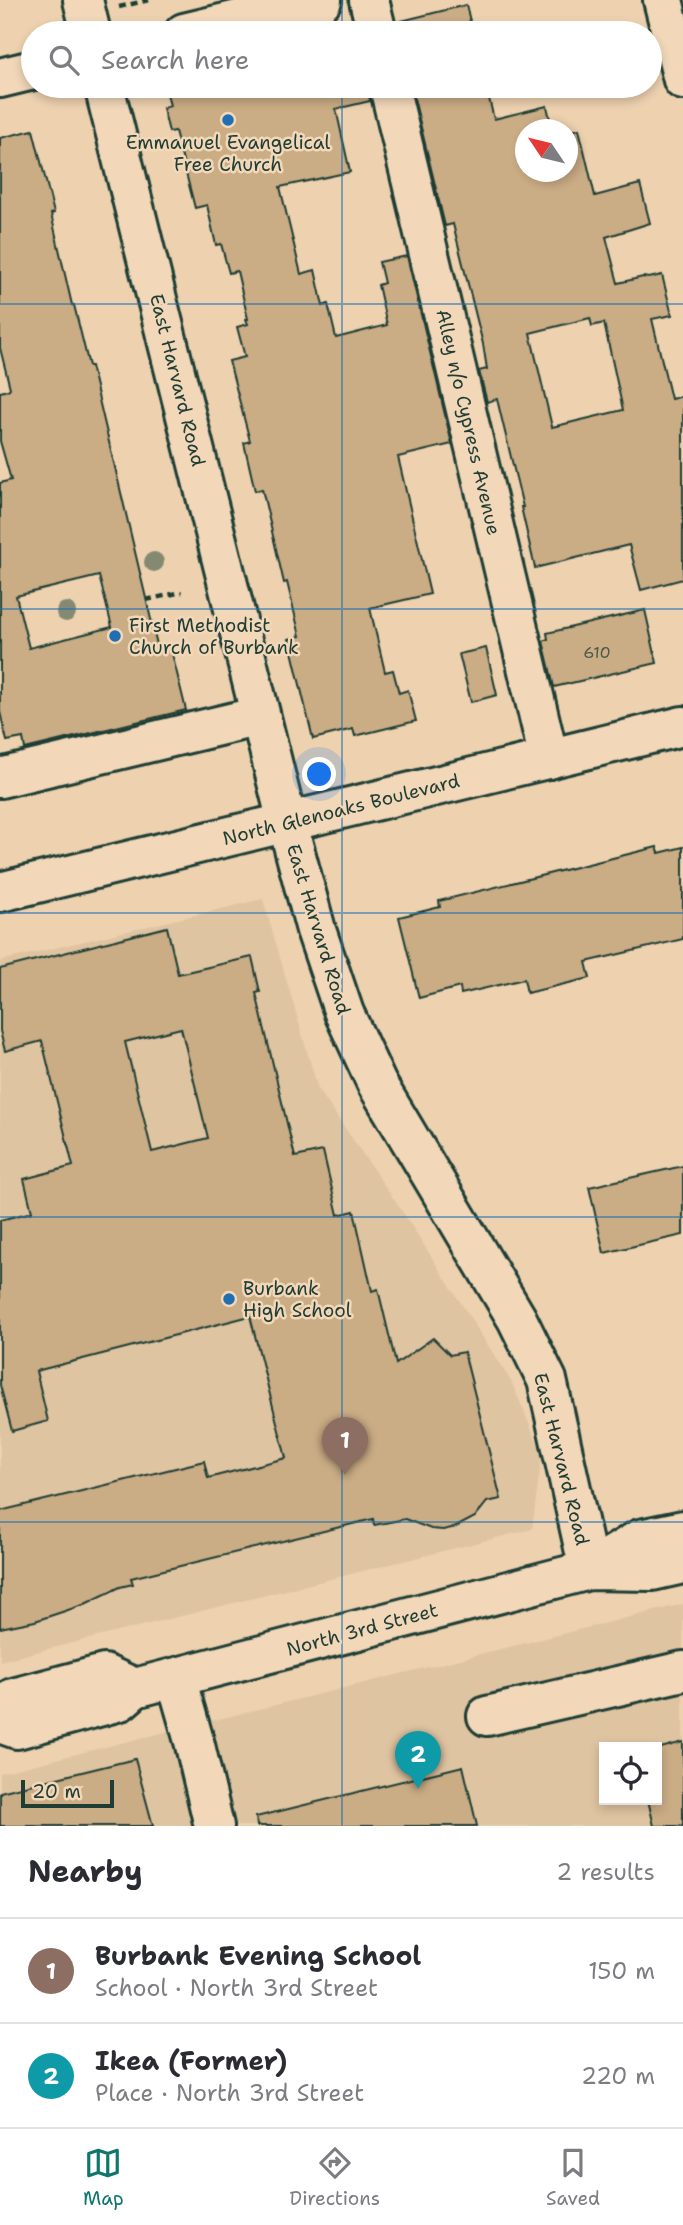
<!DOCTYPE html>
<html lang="en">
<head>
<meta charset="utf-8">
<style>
  :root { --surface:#fff; --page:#f7f7f7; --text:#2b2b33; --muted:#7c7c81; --line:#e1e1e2; --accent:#0f766e }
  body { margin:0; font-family:"Shantell Sans",sans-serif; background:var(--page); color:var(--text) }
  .controls { position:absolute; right:21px; bottom:21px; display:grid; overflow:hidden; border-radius:0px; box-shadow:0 4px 10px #0003 }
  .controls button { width:63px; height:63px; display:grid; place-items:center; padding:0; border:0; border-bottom:2px solid var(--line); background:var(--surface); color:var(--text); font:35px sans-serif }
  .compass { position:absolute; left:515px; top:119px; width:63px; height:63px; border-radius:50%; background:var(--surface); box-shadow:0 4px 10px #0003; rotate:305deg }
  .scale { position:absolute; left:21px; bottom:18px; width:93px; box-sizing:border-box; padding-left:7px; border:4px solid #1f3d34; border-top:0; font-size:19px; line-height:24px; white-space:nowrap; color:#1f3d34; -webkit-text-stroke:5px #f2d8b9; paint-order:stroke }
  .you { position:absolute; left:320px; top:775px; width:24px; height:24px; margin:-18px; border:5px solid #fff; border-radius:50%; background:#1a73e8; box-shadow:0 0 0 10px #1a73e833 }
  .badge { display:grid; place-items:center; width:46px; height:46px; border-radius:50%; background:var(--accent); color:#fff; font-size:23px; font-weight:700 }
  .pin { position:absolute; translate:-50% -58px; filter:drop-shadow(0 2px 4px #0008) }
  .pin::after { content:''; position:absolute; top:37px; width:24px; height:21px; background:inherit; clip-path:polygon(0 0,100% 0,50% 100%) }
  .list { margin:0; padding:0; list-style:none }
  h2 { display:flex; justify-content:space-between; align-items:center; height:91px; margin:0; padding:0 28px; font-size:30px }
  h2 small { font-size:23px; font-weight:400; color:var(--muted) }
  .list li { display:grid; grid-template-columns:46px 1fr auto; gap:21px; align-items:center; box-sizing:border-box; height:105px; padding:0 28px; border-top:2px solid var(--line) }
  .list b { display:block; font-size:26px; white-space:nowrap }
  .list p { margin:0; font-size:23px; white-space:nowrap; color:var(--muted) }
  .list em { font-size:23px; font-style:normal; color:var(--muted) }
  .icon { flex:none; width:38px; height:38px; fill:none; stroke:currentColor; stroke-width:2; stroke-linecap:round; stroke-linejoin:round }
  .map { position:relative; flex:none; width:683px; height:1826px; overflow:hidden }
  .search { position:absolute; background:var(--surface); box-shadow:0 4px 10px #0003; left:21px; right:21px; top:21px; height:77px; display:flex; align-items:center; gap:18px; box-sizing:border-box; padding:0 24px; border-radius:38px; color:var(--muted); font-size:26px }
  .sheet { height:301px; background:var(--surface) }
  nav { display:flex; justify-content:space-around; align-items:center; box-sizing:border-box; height:98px; border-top:2px solid var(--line); background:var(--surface); font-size:19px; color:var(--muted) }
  nav a { display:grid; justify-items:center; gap:4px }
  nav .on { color:var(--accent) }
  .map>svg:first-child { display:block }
  .built { fill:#dfc4a1; fill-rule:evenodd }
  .building { fill:#caac85; stroke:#1f3d34; stroke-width:2; fill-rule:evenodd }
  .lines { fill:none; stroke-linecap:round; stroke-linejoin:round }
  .minor-casing { stroke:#1f3d34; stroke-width:44 }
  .major-casing { stroke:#1f3d34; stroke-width:44 }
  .path { stroke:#1f3d34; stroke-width:4.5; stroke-dasharray:7 5; stroke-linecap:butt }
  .minor { stroke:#f2d8b9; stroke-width:38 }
  .major { stroke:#f2d8b9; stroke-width:38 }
  .tree { fill:#848971 }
  .grid { fill:none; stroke:#1f6fb2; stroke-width:2; stroke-opacity:0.55 }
  .poi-dot { fill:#1f6fb2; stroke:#f2d8b9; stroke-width:2.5 }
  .labels { text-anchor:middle; stroke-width:5; stroke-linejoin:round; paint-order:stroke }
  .number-label { font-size:16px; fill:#4a5948 }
  .poi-label { font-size:19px; fill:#1f3d34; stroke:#f2d8b9; text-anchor:start }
  .street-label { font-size:19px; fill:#1f3d34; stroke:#f2d8b9 }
</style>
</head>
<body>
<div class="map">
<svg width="683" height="1826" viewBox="0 0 683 1826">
  <rect width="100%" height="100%" fill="#eed2b0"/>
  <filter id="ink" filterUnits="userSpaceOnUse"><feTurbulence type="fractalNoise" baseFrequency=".0143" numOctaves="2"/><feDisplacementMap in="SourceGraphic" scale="14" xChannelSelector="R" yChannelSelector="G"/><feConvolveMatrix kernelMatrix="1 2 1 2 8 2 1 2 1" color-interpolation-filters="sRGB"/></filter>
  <g filter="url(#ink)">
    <g class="built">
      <path d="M263,899L318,1089L404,1214L512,1383L542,1454L532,1529L0,1661V961Z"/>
      <path d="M683,1604V1826H0V1773ZM604,1747H657V1800H604Z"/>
    </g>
    <g class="building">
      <path d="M466,5L473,33H398L397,22Z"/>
      <path d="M179,86H368L370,101L336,109L350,172L280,187L301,274L315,270L323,306L328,304L336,338L387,325L378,285L384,283L379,262L407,256L452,444L398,457L430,594L370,608L385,672L393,670L399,693L408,690L416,721L355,736L353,729L313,739L289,639L300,636L287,582L284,583L262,489L255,491L244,443L250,441L229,361L245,357L237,327L248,324L246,319H248L237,271L229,273L221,244L216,245L207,205L195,208L175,131L169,132L163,108L170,106L166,89Z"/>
      <path d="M411,86H486L494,119L547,106L552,128L558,127L559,130H526V172H568V132L579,129L595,196L640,184L650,223L606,237L618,283L643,277L649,278L662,275L672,315L652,319L671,399L683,396V579L641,590L629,545L535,568L521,507H523L497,399L487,402L479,371L487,369L483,344L453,224L445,226ZM590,318L592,326L604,323L623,410L552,427L530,333Z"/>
      <path d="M33,130L54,213L51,214L72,305H74L89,366H91L158,649L170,645L186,710L25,749L23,738L7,741L0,712V483L11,480L0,441V392L8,390L10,388L0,348V138ZM99,576L112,627L29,648L16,596Z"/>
      <path d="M645,610L657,663L554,687L543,641L548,639L547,633Z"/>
      <path d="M486,648L497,695L471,702L459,654Z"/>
      <path d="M657,847L659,853L683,847V939L586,962L590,978L527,993L524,979L461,994L460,987L419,998L399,917L440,907L439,901Z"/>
      <path d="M167,927L178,974L252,957L260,992L256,993L295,1157L323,1151L338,1215L354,1211L372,1291L378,1289L396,1364L433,1338L450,1355L464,1352L501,1499L487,1502L475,1517L456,1527L443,1530L431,1529L405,1519L374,1525L373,1519L131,1578L133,1584L120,1587L83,1605L35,1621L0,1628V1511L204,1461L208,1478L286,1458L250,1316L36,1371L48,1421L12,1431L0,1385V1220L32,1212L24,1179L73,1166L42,1041L5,1051L0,1031V969ZM181,1028L208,1138L152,1152L125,1042Z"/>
      <path d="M683,1166V1235L604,1253L589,1187Z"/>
      <path d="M683,1742V1826H654L648,1800H657V1749Z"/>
      <path d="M135,1759L153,1826H0V1792Z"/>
      <path d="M463,1766L477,1826H257L256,1817Z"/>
    </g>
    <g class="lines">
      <g class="minor-casing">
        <g id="minor">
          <path d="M83,0L91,33"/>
          <path d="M369,0L377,33"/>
          <path d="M663,0L683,80"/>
          <path d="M184,33L322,0"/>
          <path d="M0,78L33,70"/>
          <path d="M104,86L287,822L316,930L344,1013L377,1084L517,1319L547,1380L589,1570"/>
          <path d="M389,86L549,759"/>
          <path d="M0,778L260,716"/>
          <path d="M176,1678L194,1741L214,1826"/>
          <path d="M487,1716L683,1671"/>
        </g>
      </g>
      <g class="major-casing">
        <g id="major">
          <path d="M0,892L683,726"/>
          <path d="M589,1570L640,1539L683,1530"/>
          <path d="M0,1709L13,1698L104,1674L135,1688"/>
          <path d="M0,1723L17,1729L120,1701L135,1688L589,1570L652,1571L683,1564"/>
        </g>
      </g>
      <g class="path">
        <path d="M119,7L149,0"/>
        <path d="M146,600L182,592"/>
      </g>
      <use href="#minor" class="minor"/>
      <use href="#major" class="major"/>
    </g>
    <g class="tree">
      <circle cx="154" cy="562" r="10"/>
      <circle cx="66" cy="612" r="10"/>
    </g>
  </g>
  <path class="grid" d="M342,0V33M342,86V1826M0,304H683M0,609H683M0,913H683M0,1217H683M0,1522H683"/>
  <g class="poi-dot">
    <circle cx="228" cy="120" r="7"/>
    <circle cx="115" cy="636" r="7"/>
    <circle cx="229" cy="1299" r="7"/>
  </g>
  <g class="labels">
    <g class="number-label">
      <text x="597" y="658">610</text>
    </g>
    <g class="poi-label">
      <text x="228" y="149" text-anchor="middle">Emmanuel Evangelical<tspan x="228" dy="22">Free Church</tspan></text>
      <text x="129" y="632">First Methodist<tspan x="129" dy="22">Church of Burbank</tspan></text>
      <text x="243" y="1295">Burbank<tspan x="243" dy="22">High School</tspan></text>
    </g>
    <g class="street-label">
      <text transform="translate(178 380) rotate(76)" y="7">East Harvard Road</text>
      <text transform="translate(469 422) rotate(77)" y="7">Alley n/o Cypress Avenue</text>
      <text transform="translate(341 809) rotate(-14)" y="7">North Glenoaks Boulevard</text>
      <text transform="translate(319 929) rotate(73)" y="7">East Harvard Road</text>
      <text transform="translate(562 1459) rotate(76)" y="7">East Harvard Road</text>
      <text transform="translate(362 1629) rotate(-15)" y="7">North 3rd Street</text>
    </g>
  </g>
</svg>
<div class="controls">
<button><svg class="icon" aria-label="locate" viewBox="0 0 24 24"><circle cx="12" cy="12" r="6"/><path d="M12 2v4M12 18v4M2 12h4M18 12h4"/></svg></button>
</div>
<svg class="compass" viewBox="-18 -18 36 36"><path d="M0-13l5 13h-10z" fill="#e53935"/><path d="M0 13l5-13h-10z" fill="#7c7c81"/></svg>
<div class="scale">20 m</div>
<div class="you"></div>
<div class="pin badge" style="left:345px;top:1475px;background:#8d6e63">1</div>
<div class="pin badge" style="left:418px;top:1789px;background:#0f9aa8">2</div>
<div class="search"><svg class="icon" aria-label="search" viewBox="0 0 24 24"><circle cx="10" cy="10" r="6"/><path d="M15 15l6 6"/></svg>Search here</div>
</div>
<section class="sheet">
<h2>Nearby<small>2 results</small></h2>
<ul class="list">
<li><span class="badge" style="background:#8d6e63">1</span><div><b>Burbank Evening School</b><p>School · North 3rd Street</p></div><em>150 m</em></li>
<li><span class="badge" style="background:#0f9aa8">2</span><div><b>Ikea (Former)</b><p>Place · North 3rd Street</p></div><em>220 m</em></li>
</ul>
</section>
<nav>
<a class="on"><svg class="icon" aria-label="map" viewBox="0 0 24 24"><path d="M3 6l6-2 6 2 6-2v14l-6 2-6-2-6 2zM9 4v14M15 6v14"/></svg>Map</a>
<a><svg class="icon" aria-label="directions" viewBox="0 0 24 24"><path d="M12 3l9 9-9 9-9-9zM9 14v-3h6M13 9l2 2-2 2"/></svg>Directions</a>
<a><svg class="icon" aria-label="saved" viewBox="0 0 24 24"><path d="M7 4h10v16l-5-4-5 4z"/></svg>Saved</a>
</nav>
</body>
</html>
